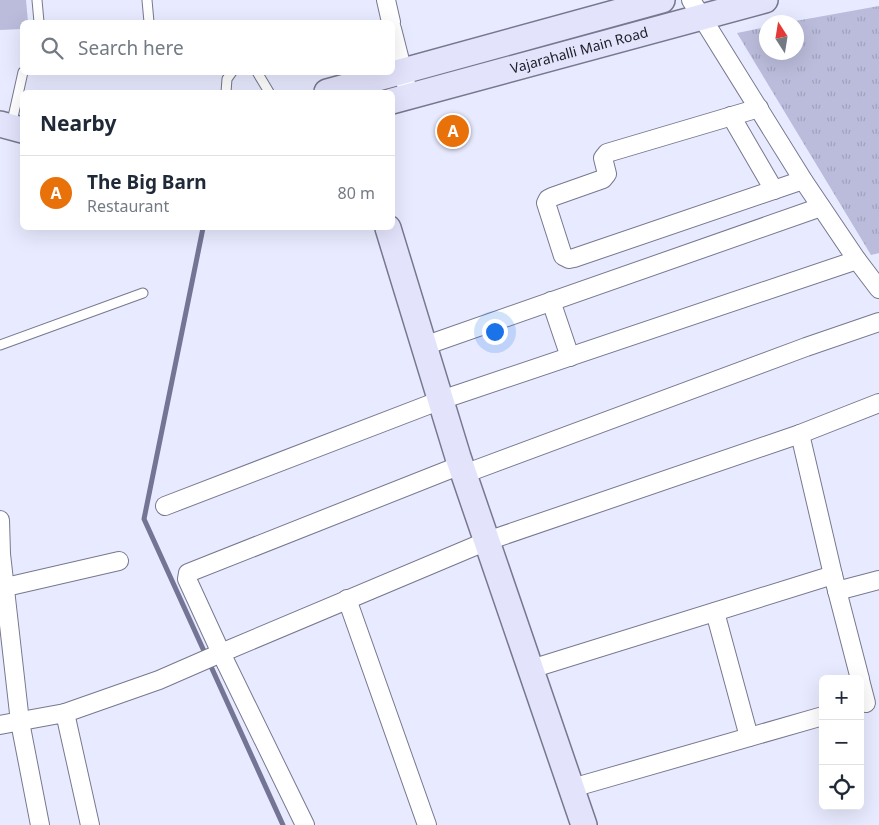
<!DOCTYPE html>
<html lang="en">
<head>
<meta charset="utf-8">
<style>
  :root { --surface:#fff; --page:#f6f6f7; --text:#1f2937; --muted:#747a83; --line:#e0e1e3; --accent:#0f766e }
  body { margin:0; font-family:"Noto Sans",sans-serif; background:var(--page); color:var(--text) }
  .controls { position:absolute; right:15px; bottom:15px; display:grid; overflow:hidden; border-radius:8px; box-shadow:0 5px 20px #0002 }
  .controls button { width:45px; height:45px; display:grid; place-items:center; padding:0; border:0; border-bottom:1px solid var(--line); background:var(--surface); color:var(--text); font:25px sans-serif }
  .compass { position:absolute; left:759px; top:15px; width:45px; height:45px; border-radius:50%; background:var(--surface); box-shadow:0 5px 20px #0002; rotate:348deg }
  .you { position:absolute; left:494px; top:331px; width:18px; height:18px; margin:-12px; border:4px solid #fff; border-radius:50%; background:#1a73e8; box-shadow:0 0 0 8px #1a73e833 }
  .badge { display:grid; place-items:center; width:32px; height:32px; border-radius:50%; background:var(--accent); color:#fff; font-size:16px; font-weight:700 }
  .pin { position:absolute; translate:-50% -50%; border:2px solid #fff; box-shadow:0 1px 5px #0006 }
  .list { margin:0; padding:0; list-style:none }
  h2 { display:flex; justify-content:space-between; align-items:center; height:65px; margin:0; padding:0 20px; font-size:21px }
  h2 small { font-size:16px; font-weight:400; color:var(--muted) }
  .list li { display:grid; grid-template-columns:32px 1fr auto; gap:15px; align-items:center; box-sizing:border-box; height:75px; padding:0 20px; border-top:1px solid var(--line) }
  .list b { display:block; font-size:19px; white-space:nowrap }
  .list p { margin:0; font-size:16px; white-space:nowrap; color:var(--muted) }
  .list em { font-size:16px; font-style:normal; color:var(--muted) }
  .icon { flex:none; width:28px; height:28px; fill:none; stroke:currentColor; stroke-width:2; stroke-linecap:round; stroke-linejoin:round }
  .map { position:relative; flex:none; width:879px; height:825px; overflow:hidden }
  .search { position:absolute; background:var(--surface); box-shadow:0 5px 20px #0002; left:20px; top:20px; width:375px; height:55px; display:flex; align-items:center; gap:12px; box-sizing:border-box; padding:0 18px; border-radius:8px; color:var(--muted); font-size:19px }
  .panel { position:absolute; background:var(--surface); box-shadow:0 5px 20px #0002; left:20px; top:90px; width:375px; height:140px; border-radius:8px }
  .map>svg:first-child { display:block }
  .grass { fill:url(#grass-tufts) }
  .garden { fill:#bbbcdb }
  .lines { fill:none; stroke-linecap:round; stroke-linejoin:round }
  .stream { stroke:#747594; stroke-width:5 }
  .lane-casing { stroke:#77788f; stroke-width:11 }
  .street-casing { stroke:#77788f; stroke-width:20 }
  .secondary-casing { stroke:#77788f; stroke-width:28 }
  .lane { stroke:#fff; stroke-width:9 }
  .street { stroke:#fff; stroke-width:18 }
  .secondary { stroke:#e3e3fc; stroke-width:25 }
  .labels { text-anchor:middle; stroke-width:5; stroke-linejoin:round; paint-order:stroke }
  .street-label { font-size:14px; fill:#1d1e27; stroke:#e8eaff }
</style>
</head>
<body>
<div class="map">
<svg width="879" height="825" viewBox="0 0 879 825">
  <defs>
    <pattern id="grass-tufts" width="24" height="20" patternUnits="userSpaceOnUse" patternTransform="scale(1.25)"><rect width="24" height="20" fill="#bbbcdb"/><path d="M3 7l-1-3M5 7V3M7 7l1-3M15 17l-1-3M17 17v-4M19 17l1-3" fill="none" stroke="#a0a1bc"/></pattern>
  </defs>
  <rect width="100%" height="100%" fill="#e8eaff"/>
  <path class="grass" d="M879,6V253L871,255L737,33L766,27V52H796V22H790Z"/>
  <path class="garden" d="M0,0H26L28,22H22V29L0,30Z"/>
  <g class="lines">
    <path class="stream" d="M203,228L144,519L283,825"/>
    <g class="lane-casing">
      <g id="lane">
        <path d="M37,0L39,22"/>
        <path d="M147,0L149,22"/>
        <path d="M257,72L269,92"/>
        <path d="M226,92L227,79L232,72"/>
        <path d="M11,126L23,72"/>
        <path d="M0,345L143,293"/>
      </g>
    </g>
    <g class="street-casing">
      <g id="street">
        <path d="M386,0L391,22"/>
        <path d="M691,0L803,180L857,260L879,289"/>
        <path d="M392,29L409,96"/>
        <path d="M759,108L607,153L603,158L607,174L603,179L552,197L548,199L546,203L563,256L569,259L574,258L803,180"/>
        <path d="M731,116L774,190"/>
        <path d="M551,301L570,357"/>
        <path d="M424,346L821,207"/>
        <path d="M800,434L879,403"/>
        <path d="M461,465L188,573L187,579L221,653L487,541L800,434L833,575L531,669"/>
        <path d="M464,474L806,347L879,322"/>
        <path d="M165,506L441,400L857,260"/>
        <path d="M0,520L1,554L20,722L40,825"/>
        <path d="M833,575L860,679"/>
        <path d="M6,587L119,561"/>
        <path d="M837,591L879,580"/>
        <path d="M347,599L427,825"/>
        <path d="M715,612L749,737"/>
        <path d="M860,680L866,703"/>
        <path d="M65,713L159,680L221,653L305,825"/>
        <path d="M0,725L65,713L90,825"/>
        <path d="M572,788L823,716"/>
      </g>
    </g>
    <g class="secondary-casing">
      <g id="secondary">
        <path d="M327,92L662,0"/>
        <path id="s1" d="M392,101L765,0"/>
        <path d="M0,124L22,130"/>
        <path d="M388,228L458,457L584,825"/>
      </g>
    </g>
    <use href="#lane" class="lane"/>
    <use href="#street" class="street"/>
    <use href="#secondary" class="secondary"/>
  </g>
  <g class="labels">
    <g class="street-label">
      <text dy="5" stroke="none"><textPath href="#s1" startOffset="194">Vajarahalli Main Road</textPath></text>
    </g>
  </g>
</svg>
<div class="controls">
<button>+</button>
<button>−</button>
<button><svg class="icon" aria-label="locate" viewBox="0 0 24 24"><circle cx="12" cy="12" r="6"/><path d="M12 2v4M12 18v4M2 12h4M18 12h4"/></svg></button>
</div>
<svg class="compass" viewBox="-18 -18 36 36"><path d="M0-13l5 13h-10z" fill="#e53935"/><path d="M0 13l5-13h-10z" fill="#747a83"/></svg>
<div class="you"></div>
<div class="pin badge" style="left:453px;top:131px;background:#e8710a">A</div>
<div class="search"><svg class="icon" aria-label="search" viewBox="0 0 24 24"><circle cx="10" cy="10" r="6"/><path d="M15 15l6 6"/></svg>Search here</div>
<section class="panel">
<h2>Nearby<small></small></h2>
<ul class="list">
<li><span class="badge" style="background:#e8710a">A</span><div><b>The Big Barn</b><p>Restaurant</p></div><em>80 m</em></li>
</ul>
</section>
</div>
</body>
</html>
